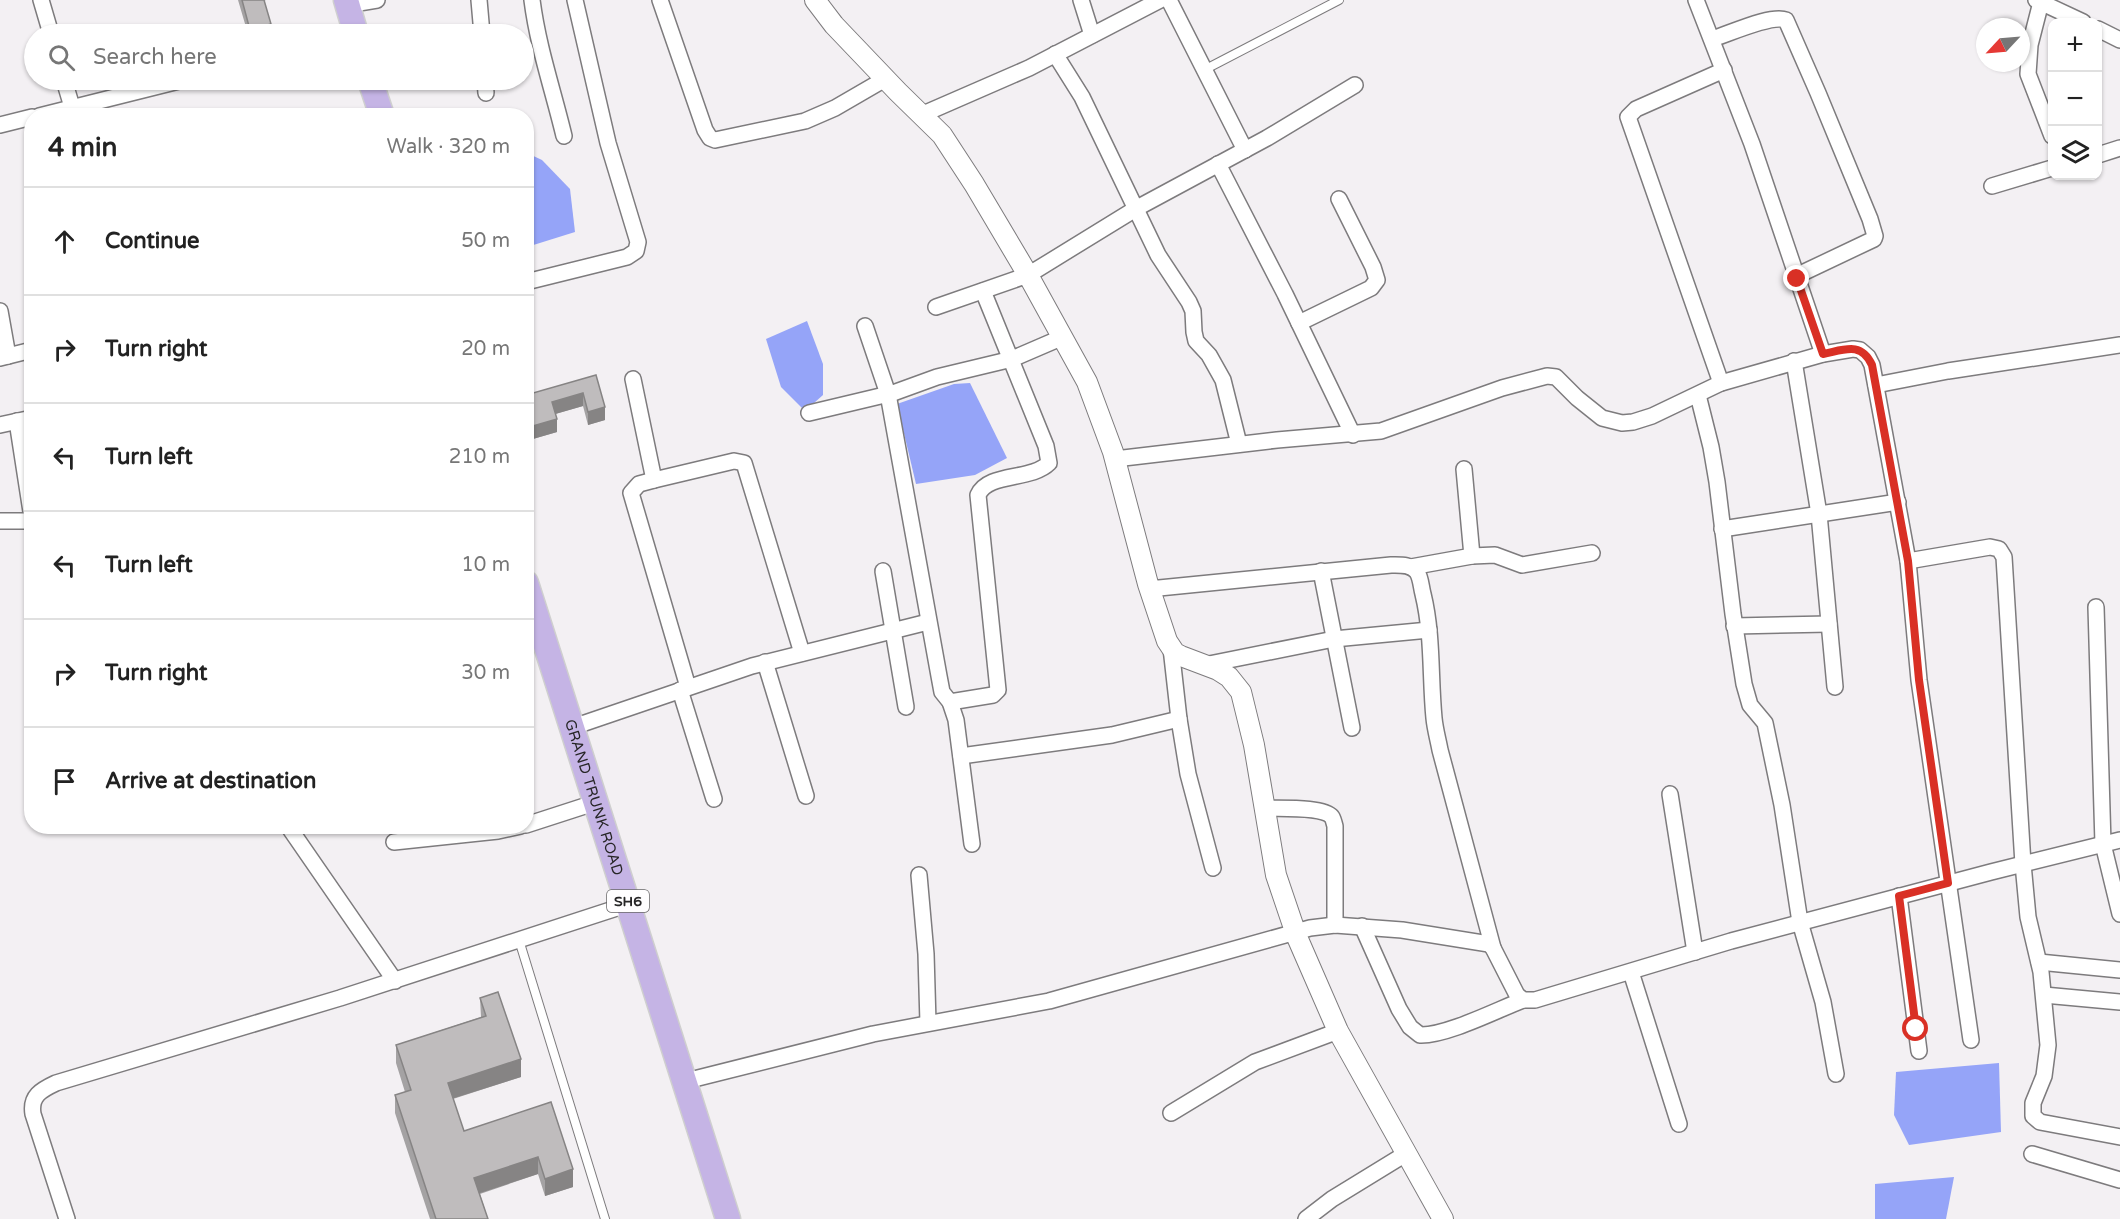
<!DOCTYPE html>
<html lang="en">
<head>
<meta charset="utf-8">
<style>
  :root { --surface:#fff; --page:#f2f2f2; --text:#222; --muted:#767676; --line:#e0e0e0 }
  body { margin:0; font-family:"Varela Round",sans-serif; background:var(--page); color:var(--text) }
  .controls { position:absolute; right:18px; top:18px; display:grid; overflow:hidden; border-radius:12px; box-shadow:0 2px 4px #0004 }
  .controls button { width:54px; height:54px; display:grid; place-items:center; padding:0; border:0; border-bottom:2px solid var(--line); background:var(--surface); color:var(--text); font:30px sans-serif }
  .compass { position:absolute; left:1976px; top:18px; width:54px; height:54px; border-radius:50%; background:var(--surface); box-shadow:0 2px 4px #0004; rotate:244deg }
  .stop { position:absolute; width:18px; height:18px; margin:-14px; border:4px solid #d93025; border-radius:50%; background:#fff }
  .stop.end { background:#d93025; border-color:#fff; box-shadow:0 2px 6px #0008 }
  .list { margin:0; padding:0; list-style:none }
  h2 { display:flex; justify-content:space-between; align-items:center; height:78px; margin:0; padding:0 24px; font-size:26px }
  h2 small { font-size:20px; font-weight:400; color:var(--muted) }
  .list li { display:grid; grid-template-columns:39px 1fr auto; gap:18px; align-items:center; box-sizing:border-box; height:108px; padding:0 24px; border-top:2px solid var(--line) }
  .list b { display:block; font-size:22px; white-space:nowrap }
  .list em { font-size:20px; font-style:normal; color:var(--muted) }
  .icon { flex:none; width:33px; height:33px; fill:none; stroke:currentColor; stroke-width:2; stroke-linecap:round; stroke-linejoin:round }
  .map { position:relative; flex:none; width:2120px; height:1219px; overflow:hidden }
  .search { position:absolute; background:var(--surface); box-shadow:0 2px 4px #0004; left:24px; top:24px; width:510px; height:66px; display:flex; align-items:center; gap:15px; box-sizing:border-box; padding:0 21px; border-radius:33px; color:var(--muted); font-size:22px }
  .panel { position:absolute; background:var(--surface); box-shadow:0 2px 4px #0004; left:24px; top:108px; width:510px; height:726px; border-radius:24px }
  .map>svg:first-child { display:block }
  .water { fill:#95a4f8 }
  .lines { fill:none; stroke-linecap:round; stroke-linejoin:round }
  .service-casing { stroke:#7d7b7d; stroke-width:10 }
  .minor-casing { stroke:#7d7b7d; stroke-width:18 }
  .tertiary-casing { stroke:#7d7b7d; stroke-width:22 }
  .primary-casing { stroke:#cfcfcf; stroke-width:27 }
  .service { stroke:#fff; stroke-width:8 }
  .minor { stroke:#fff; stroke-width:15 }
  .tertiary { stroke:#fff; stroke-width:20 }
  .primary { stroke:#c5b4e5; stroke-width:24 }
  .wall { fill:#a4a2a3 }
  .shaded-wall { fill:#868484 }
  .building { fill:#bfbcbd; stroke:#868484; stroke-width:1.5 }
  .route { stroke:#d93025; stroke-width:8 }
  .labels { text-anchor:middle; stroke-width:6; stroke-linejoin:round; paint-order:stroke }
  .shield { fill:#fffeff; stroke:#686768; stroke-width:1.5 }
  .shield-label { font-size:14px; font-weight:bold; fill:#272627 }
  .street-label { font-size:15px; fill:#272627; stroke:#fffeff }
</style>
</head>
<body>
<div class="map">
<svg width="2120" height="1219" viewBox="0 0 2120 1219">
  <rect width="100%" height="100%" fill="#f3f0f3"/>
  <g class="water">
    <path d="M527,153L542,160L570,189L575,232L527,247Z"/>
    <path d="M807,321L823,364V395L805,411L781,387L766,339Z"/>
    <path d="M970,383L1007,458L975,475L916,484L897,404L954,384Z"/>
    <path d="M1999,1063L2001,1132L1909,1145L1894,1115L1896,1072Z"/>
    <path d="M1954,1177L1946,1219H1875V1184Z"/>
  </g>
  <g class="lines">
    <g class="service-casing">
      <g id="service">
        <path d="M1204,70L1339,0"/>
        <path d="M519,940L605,1219"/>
      </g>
    </g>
    <g class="minor-casing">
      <g id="minor">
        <path d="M41,0L51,34"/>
        <path d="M479,0L482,34"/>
        <path d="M532,0C538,47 553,90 564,136"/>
        <path d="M660,0L705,130L710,138L715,140L805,121L835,108L885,79"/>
        <path d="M1081,0L1092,35"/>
        <path d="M1169,0L1245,150"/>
        <path d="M1696,0L1752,144L1823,354"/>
        <path d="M2036,0L2083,22"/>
        <path d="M2041,2L2030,45L2028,74L2052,136"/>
        <path d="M347,5L377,0"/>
        <path d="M2098,29L2120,40"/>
        <path d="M1712,39C1729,34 1771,14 1786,20L1818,93L1870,219L1875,236L1874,239L1796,276"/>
        <path d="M1055,54L1082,97L1158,255L1189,302L1193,311L1194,332L1196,341L1209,355L1223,380L1239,444"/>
        <path d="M64,80L72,107"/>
        <path d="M485,80L486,93"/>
        <path d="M921,115L1029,68L1160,0"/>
        <path d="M39,116L183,80"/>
        <path d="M0,125L32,117"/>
        <path d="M2098,155L2120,148"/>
        <path d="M1218,164L1285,294L1353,435"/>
        <path d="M1992,186L2052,168"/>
        <path d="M526,282L627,257L636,251L638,242L608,143L575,0"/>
        <path d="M936,307L1028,275L1137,208L1267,138L1355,85"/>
        <path d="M0,311L8,356"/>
        <path d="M1299,323L1371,288L1377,280L1373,267L1339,199"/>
        <path d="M865,326L888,394L939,676L942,692L950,702L956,720L972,844"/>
        <path d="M0,358L32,350"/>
        <path d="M1794,361L1819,514L1835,687"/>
        <path d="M633,379L654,480L734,461L744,463L802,653"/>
        <path d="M1721,383L1628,117L1636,109L1724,70"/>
        <path d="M1876,385L1948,371L2120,345"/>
        <path d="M1698,395L1711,447L1717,482L1733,614L1744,684L1750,705L1765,723L1782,805L1800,922L1823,1002L1836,1074"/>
        <path d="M809,413L893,393L937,377L1012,359L1063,337"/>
        <path d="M17,421L32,518"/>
        <path d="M0,425L32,418"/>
        <path d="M1115,459L1277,440L1381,431L1502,388L1547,376L1556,377L1577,398L1602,418L1622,423L1633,422L1652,416L1721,383L1823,354L1853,349L1860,350L1868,357L1872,365L1908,561L1919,680L1971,1040"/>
        <path d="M654,480L639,484L631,493L688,687"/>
        <path d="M0,521H32"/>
        <path d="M1722,529L1898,502"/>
        <path d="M1472,556L1495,555L1522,565L1592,553"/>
        <path d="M1908,561L1990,547L1999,549L2004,557L2023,864L2028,917L2041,972L2048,1045L2044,1076L2033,1103V1116L2040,1122L2120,1137"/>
        <path d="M1411,567L1472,556L1464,469"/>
        <path d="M883,571L906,707"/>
        <path d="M1321,571L1352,728"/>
        <path d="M1149,589L1391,565C1400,565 1411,564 1417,572C1421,578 1421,587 1423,594C1433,635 1430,677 1434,718C1435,729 1438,739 1440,750L1493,948"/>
        <path d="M2096,607L2103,844L2120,914"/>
        <path d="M1734,626L1829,624"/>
        <path d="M1171,648L1179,719L1188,774L1213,868"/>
        <path d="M765,662L806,796"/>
        <path d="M1204,665L1334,639L1429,630"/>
        <path d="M680,690L714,799"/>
        <path d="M950,702L993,695L998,690L978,495C988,472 1031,481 1049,463L1046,446L983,291"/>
        <path d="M573,727L752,666L928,622"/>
        <path d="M961,756L1112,735L1179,719"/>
        <path d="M1670,794L1695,952"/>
        <path d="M1264,808C1278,809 1323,806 1332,817C1333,818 1334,823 1335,826V925"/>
        <path d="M526,825L597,802"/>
        <path d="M288,826L395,981"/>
        <path d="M394,842L498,831L521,826"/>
        <path d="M919,875L926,954L928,1023"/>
        <path d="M1899,896L1919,1051"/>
        <path d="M1362,926L1399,1009L1410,1027L1420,1035C1446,1036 1497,1010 1523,1000"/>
        <path d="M2039,962L2120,970"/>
        <path d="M1631,972L1679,1124"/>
        <path d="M2044,995L2120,1002"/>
        <path d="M686,1081L873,1034L1049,1001L1310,928L1335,925L1402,930L1489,944L1493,948L1517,995L1523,1000H1535L1731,941L1991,872L2120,840"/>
        <path d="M1171,1113L1255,1062L1338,1031"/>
        <path d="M2032,1154L2120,1180"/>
        <path d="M67,1219L33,1114C30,1096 41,1090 56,1083L340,998L629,904"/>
        <path d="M1306,1219L1332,1199L1407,1153"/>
      </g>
    </g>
    <g class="tertiary-casing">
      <path id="tertiary" d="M815,0L834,25L898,92L942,135L974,184L1028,275L1087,382L1113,452L1148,584L1167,641L1175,653L1181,656L1218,670L1229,677L1241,692L1254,745L1276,875L1297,937L1338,1031L1443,1219"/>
    </g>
    <g class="primary-casing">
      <g id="primary">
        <path d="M346,0L356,34"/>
        <path d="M370,80L382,116"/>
        <path id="s1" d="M526,583L728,1219"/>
      </g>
    </g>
    <use href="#service" class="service"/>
    <use href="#minor" class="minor"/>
    <use href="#tertiary" class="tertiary"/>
    <use href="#primary" class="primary"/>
  </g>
  <g class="wall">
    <path d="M238,0H266L264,1L271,34H248Z"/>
    <path d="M596,375L605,420L588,425L583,406L555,414L557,432L526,441V395Z"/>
    <path d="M480,998L521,1077L453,1099L464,1131L551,1102L573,1187L545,1196L538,1174L480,1194L488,1219H430L395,1113V1095L405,1092L396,1063V1045L481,1017Z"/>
  </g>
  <g class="shaded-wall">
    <path d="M271,24V34H250V30Z"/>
    <path d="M583,393V406L552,415V402Z"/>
    <path d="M605,407V420L588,425V412Z"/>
    <path d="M557,419V432L526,441V428Z"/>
    <path d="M521,1059V1077L448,1100V1083Z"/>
    <path d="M538,1157V1174L474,1195V1178Z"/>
    <path d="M573,1169V1187L545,1196V1179Z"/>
  </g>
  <g class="building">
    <path d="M242,0H264L271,24L250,30Z"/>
    <path d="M596,375L605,407L588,412L583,393L552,402L557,419L526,428V395Z"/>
    <path d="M498,992L521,1059L448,1083L464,1131L551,1102L573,1169L545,1179L538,1157L474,1178L488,1219H436L395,1095L411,1090L396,1045L486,1016L480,998Z"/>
  </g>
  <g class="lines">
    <path class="route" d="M1797,279L1823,354C1844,350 1861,341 1872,365L1908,561L1919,680L1948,883L1899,896L1916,1029"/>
  </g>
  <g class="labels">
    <rect class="shield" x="607" y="890" width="42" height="22" rx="4.5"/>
    <g class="shield-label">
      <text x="628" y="906">SH6</text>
    </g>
    <g class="street-label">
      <text dy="5" stroke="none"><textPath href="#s1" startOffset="225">GRAND TRUNK ROAD</textPath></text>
    </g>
  </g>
</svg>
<div class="controls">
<button>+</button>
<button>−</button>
<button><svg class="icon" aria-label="layers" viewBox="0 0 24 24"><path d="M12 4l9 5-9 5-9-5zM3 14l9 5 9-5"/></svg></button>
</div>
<svg class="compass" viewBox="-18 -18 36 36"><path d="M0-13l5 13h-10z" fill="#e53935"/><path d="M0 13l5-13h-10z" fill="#767676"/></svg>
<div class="stop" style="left:1916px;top:1029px"></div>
<div class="stop end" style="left:1797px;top:279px"></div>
<div class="search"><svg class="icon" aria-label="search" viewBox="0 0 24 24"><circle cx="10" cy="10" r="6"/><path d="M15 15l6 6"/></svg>Search here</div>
<section class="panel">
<h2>4 min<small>Walk · 320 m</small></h2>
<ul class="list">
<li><svg class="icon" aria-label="ahead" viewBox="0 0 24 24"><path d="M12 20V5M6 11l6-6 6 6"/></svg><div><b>Continue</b></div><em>50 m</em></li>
<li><svg class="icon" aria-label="right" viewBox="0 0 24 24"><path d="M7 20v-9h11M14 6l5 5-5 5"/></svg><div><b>Turn right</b></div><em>20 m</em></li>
<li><svg class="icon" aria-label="left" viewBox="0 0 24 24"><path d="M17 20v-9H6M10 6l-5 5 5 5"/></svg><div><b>Turn left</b></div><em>210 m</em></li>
<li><svg class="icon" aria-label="left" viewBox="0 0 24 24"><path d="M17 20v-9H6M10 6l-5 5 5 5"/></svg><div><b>Turn left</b></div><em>10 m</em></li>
<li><svg class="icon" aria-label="right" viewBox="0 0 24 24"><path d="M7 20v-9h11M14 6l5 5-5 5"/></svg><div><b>Turn right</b></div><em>30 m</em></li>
<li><svg class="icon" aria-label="arrive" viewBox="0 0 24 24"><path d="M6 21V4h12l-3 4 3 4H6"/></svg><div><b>Arrive at destination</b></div></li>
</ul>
</section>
</div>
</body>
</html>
